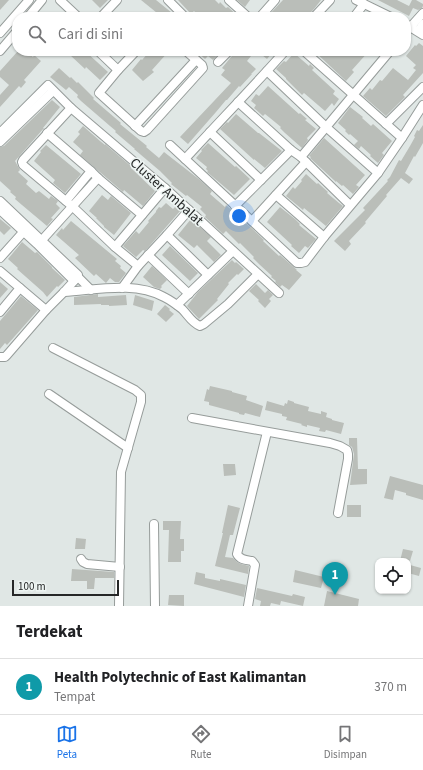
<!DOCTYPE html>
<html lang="id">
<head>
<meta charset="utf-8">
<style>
  :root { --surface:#fff; --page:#f2f2f2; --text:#202124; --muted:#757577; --line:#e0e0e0; --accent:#1a73e8 }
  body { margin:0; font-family:"Source Sans 3",sans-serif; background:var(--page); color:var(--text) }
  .controls { position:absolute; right:12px; bottom:12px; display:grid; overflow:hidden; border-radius:8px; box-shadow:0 1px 3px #0004 }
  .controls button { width:36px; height:36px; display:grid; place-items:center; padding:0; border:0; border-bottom:1px solid var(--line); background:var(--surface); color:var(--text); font:20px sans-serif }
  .scale { position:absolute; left:12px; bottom:10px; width:107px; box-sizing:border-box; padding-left:4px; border:2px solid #252727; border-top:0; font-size:11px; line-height:14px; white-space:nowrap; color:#252727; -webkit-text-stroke:3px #edf4f2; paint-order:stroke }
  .you { position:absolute; left:239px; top:216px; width:14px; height:14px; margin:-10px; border:3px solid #fff; border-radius:50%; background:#1a73e8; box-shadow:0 0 0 6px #1a73e833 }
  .badge { display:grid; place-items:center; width:26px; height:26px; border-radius:50%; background:var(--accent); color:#fff; font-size:13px; font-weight:700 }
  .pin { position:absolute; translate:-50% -33px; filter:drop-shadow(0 1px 2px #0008) }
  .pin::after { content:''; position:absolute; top:21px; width:14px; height:12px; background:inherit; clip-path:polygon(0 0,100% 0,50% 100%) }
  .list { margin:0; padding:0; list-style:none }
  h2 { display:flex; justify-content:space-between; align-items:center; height:52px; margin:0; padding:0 16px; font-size:17px }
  h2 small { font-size:13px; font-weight:400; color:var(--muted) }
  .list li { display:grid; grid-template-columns:26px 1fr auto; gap:12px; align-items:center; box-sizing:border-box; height:56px; padding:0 16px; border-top:1px solid var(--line) }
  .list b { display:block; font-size:15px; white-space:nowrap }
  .list p { margin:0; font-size:13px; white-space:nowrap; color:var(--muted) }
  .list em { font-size:13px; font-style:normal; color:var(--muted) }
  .icon { flex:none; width:22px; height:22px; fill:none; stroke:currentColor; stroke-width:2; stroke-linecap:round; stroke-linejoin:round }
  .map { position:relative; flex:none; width:423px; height:606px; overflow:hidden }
  .search { position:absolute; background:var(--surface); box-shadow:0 1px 3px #0004; left:12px; right:12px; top:12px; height:44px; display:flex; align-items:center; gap:10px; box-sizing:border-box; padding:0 14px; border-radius:16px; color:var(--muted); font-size:15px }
  .sheet { height:108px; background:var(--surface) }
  nav { display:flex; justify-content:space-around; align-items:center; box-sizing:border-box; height:56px; border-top:1px solid var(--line); background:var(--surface); font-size:11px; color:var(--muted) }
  nav a { display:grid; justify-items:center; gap:2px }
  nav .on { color:var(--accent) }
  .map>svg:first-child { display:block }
  .building { fill:#babeb9 }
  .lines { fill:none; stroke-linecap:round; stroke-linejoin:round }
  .minor-casing { stroke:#969c9a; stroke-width:10 }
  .minor { stroke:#fff; stroke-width:8 }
  .labels { text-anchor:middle; stroke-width:3; stroke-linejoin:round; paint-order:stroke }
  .street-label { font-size:14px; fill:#252727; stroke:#edf4f2 }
</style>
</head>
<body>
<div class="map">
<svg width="423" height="606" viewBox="0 0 423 606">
  <rect width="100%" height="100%" fill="#e0e7e5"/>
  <g class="building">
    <path d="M0,0H9L0,10Z"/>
    <path d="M92,0H108L100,8Z"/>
    <path d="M141,0H156L177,17H162Z"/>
    <path d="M178,0H215L219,4L220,2L226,8L228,7L239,17H200L194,11L191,14Z"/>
    <path d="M237,0H250L245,7Z"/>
    <path d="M283,0H321L314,9L308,15H307L305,17H267Z"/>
    <path d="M378,0H397L409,6L412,0H416L423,4V6L422,8L418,10L413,8L409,16Z"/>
    <path d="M419,43L423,46V73L403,95L405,97L386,116L363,96L370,88L372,90L380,80L382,81L393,68L408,80L416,70L413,68L416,65L406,56L415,45L416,46Z"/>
    <path d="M18,51H26L33,57L34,55L41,61L24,80L26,82L21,88L19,86L0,107V95L9,85L0,77V71Z"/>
    <path d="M74,51H85L108,72L100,80L86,67L85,69L70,55Z"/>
    <path d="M150,51H169L152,70L154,72L143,81L132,70L141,59L142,60Z"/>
    <path d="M196,51H215L218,54L213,60L208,56L205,59Z"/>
    <path d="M236,51H255L247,61L256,69L251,74H252L240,87L239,86L227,100H226L216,112L188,144L180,137L231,83L221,75L225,70L222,68Z"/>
    <path d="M257,51H267L271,54L267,59Z"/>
    <path d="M314,51H349L354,55L358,51H369L352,70L354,72L346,81Z"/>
    <path d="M294,53L309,66L310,64L314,68L312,70L335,91L333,94L339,99L334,106L332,103L325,111L304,93L302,95L286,79V78L276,69L284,61L286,62Z"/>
    <path d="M59,68L70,78L71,77L77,83L78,82L94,98L93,99L121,123L120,124L147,146L146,147L159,158L164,152L200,180L212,191L210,194L225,207L226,205L235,213L259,235L264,240L263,241L279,256L280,255L297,270H296L302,275L289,290L282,285L280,287L275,282L276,281L271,277L272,276L260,265L253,258L254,257L240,243L239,244L226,231L223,234L205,217L206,215L200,209L202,207L187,195L186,196L171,184L172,183L160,171L134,149H135L115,132L116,131L110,126L81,101L77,97L78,95L69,87L66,90L50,77Z"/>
    <path d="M268,86L299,114L300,113L307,119L305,120L316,129L307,138L308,140L302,148L285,133L280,128L281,127L270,118L265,114L263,116L254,108L256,105L251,101L256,94L259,96Z"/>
    <path d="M52,100L60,107L43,128H44L15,161L20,170L18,172L28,181L26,184L36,193L39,191L49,199L51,196L58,201L56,204L60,208L51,218L53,219L47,226L22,205L15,199L16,197L10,192L11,191L0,181V147L4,146Z"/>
    <path d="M350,107L363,117L362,118L371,126L373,124L392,141L382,153L384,155L378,163L370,156L371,155L361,146L359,149L354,145L358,141L350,134L349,135L345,131L346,130L338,123Z"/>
    <path d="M236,114L258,133H259L282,151L265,168L254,159V160L220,129L227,122L228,123Z"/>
    <path d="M423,125V143L415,157L414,156L405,173L413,179L409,184L401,178L386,195L387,196L365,222L366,223L349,241L351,244L345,251L334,241L365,210L363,208L388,181L387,180L390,177L399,160L401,161L410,146L415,137L414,136L417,130L419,131Z"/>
    <path d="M83,126L100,141L105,145V144L132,167L131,168L155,191L143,206L124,190L123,192L80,155L83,151L73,142L80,134L78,132Z"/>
    <path d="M324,138L344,156L365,175L356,185L359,187L353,194L343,185L342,186L336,181V182L310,158L311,157L309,156Z"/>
    <path d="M208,143L235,167L236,166L250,179L234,195L207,172L208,171L206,169L207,167L196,158L202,151L201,150Z"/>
    <path d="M46,145L81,174L65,193L53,183L55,180L34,161L41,152L40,151Z"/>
    <path d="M306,174L317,184L318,183L328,192L327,193L339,203L343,206L326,226L304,208L303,210L286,196L293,187L295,189L302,181L301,180Z"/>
    <path d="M102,195L108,200L111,196L131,213L114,235L104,227V226L96,218H97L89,211Z"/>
    <path d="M166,203L173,209L176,206L181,210L145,251L143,250L136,257L123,246L136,231L139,234L149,222L148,221L156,212V211L159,207L161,208Z"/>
    <path d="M280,207L295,219L300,224L299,225L316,239L308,248L305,246L299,253L291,246L292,245L267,222Z"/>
    <path d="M0,219L11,228L4,235L0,231Z"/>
    <path d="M191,219L211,237L207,241L221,255L214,262L197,245L194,248L178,235Z"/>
    <path d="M71,221L117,259L115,261L121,266L120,268L126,273L119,282H115L110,278L106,283L96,274L94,276L75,258L79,255L56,235L62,228L63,230Z"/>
    <path d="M22,242L35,253L37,252L52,267V268L65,280L58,287L57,286L47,297L43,292L17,269L18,268L8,259Z"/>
    <path d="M170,246L198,273L190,281L162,255Z"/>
    <path d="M232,260L235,263L236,262L244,269L238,275L237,274L228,283L229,284L217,299L218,300L199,319L187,306L198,292Z"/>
    <path d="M152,266L167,280L161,286L162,287L160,289L154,287L143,277Z"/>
    <path d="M0,282L8,289L0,298Z"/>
    <path d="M256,284L265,293L268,290L273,295L269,299L271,301L265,308L258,301L259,300L249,291Z"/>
    <path d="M98,294V297L126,295L127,305L109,306V305H101V304L74,305V297Z"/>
    <path d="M135,295L154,301L152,311L133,305Z"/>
    <path d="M21,296L38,310L7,345L5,343L0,349V321Z"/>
    <path d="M165,305L170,309L169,310L174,314L166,322L157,314Z"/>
    <path d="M210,386L232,391V392L247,396L246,400L263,406L260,417L245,413L244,415L239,414V413L209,405V402L204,401L207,389L209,390Z"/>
    <path d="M288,400L294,402V403L309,407L308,411L321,414V411L327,413L326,417L332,419V420L344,423L341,434L326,430L325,432L319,431L320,428L307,425V427L301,425L302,424L286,420L287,417L282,416V414L265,410L267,401L284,406L285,403L287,404Z"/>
    <path d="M349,438H357L358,469H367V484L350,485L354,454L352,447L349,445Z"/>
    <path d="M223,464H235L236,475L224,476Z"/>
    <path d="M390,476L423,485V500L406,495V493L395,490L393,500L384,498Z"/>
    <path d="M228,505L240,508L233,535H230L225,557L233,558L237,562L241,564L249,566L248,574L215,566L223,533H222Z"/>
    <rect x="347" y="505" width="14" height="12"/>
    <path d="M163,521H181L180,539H184V551H181V562H168L169,530H163Z"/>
    <path d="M76,538L86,539L85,549H75Z"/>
    <path d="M403,549L413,551L410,561H400Z"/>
    <path d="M410,565L421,568L419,576L408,573Z"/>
    <path d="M72,569L114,572V578H95L94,589H87V581H71Z"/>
    <path d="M295,570L324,577L321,588L293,582Z"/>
    <path d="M196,572L205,574V578L220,581V579L246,585L244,597L194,584Z"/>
    <path d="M257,588L292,596L293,594L305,597L303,606L281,601L280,605L271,603L270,606H260L261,601L255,599Z"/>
    <path d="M327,591L359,599L358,606H324Z"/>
    <path d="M169,595H184V606L168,605Z"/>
  </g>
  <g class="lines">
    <g class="minor-casing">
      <g id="minor">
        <path d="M60,0L78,17"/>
        <path d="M168,0L185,17"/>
        <path d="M229,0L248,17"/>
        <path d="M356,0L391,17"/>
        <path d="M28,17L42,0"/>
        <path d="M101,17L117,0"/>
        <path d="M260,17L275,0"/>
        <path d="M314,17L330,0"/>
        <path d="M354,17L364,4"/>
        <path d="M407,25L423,35"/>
        <path d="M418,31L423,24"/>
        <path d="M406,32L423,13"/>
        <path d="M0,33L29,0"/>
        <path d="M0,51L17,31"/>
        <path d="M98,51L118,70"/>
        <path d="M136,51L118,70L99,93L141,131L144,132L147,130L203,68L202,65L186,51"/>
        <path d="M304,51L402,138"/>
        <path d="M218,62L229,51"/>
        <path d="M267,71L326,127L378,173"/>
        <path d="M238,102L291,150L301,157L350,205"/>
        <path d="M71,108L23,160L22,162L23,165L73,207L115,247L138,266"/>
        <path d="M386,124L423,87"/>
        <path d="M135,126L196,60"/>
        <path d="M210,132L261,180"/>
        <path d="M0,133L48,85L71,108L165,188L279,293"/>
        <path d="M47,133L91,171L98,178L142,215"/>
        <path d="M0,142L53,91"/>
        <path d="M170,145L297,263H301L305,262L324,237L378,173L402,138L423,105"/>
        <path d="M301,157L390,51"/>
        <path d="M185,159C218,123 252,88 285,51"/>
        <path d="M276,195L324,237"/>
        <path d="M0,201L78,275V277L74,281L64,292L46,310L7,355L5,357H0"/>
        <path d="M66,201L91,171"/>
        <path d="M235,206L291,150"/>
        <path d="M0,210L37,244L74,281"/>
        <path d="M252,221L306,162"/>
        <path d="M167,235L208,275"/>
        <path d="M42,240L98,178"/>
        <path d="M115,247L165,188"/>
        <path d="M148,255L189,294"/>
        <path d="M0,258L26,229"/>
        <path d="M0,271L46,310"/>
        <path d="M78,277L91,290"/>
        <path d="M122,288L138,266L167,235L189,210"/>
        <path d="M64,292C97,290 134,281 164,297C170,300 177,305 182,309C188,315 192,323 200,326L204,324L228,304L258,274"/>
        <path d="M177,305L233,251"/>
        <path d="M0,312L20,288"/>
        <path d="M53,348L135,390L141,395V402L121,472L119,606"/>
        <path d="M49,394L128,448"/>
        <path d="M192,418L330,443L340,446L347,450L348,454V459L338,513"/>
        <path d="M154,524L155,606"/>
        <path d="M81,559L83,562L87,564L120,567"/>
        <path d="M248,606L255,565L252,561C246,560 240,560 237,554L267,432"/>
      </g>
    </g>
    <use href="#minor" class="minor"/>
  </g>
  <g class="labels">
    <g class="street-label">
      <text transform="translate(167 191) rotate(42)" y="5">Cluster Ambalat</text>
    </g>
  </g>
</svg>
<div class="controls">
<button><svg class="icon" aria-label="locate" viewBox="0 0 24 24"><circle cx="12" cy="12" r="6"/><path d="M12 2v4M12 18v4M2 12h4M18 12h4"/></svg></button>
</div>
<div class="scale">100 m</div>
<div class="you"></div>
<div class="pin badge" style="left:335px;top:595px;background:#0f9aa8">1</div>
<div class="search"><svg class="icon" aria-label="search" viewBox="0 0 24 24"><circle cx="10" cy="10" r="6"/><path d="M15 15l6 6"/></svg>Cari di sini</div>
</div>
<section class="sheet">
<h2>Terdekat<small></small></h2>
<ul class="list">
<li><span class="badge" style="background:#0f9aa8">1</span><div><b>Health Polytechnic of East Kalimantan</b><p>Tempat</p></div><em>370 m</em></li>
</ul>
</section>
<nav>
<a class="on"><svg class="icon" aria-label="map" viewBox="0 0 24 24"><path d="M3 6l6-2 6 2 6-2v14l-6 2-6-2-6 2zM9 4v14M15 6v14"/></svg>Peta</a>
<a><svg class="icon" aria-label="directions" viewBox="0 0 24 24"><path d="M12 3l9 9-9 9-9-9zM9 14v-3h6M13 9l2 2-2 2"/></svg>Rute</a>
<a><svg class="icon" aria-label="saved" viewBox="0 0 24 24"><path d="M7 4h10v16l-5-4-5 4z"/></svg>Disimpan</a>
</nav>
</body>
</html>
